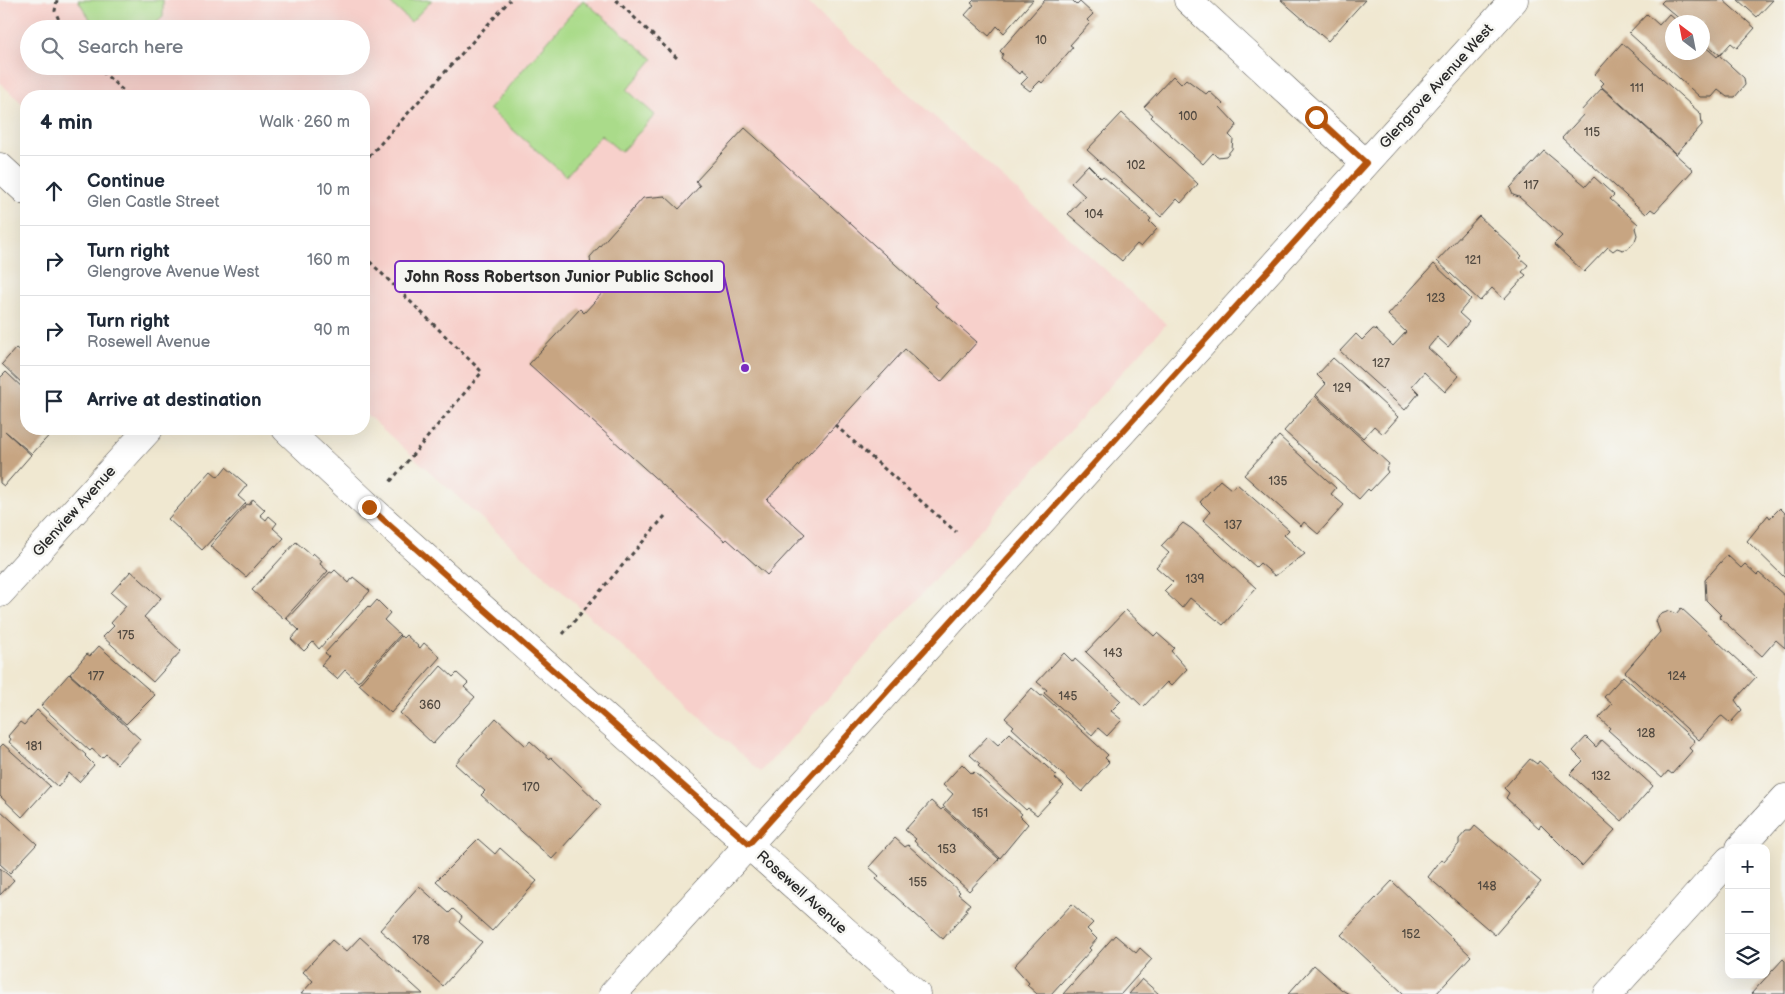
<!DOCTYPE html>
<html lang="en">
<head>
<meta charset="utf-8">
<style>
  :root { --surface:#fff; --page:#f2f2f3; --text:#1f2937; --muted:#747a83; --line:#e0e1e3 }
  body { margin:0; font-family:"Balsamiq Sans",sans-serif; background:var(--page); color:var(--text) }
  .controls { position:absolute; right:15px; bottom:15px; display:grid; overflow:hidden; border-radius:10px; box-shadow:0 5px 20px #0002 }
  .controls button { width:45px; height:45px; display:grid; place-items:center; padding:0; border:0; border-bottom:1px solid var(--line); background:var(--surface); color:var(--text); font:25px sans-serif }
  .compass { position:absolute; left:1665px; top:15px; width:45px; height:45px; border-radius:50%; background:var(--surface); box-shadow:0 5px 20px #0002; rotate:328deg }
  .stop { position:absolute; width:15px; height:15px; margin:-11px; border:4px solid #b45309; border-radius:50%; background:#fff }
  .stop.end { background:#b45309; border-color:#fff; box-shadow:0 1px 5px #0008 }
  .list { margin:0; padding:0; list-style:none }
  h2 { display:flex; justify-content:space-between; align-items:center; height:65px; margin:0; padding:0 20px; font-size:21px }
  h2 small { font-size:16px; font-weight:400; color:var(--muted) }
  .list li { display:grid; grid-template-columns:32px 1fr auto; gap:15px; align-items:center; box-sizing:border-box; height:70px; padding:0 20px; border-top:1px solid var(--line) }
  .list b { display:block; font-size:19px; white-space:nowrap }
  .list p { margin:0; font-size:16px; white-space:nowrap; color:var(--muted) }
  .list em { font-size:16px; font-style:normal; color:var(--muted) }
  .icon { flex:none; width:28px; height:28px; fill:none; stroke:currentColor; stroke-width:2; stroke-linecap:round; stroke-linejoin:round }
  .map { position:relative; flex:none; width:1785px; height:994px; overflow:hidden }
  .search { position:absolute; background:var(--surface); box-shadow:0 5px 20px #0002; left:20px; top:20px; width:350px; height:55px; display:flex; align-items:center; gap:12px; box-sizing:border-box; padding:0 18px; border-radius:28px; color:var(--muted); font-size:19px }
  .panel { position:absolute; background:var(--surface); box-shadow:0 5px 20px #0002; left:20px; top:90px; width:350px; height:345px; border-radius:20px }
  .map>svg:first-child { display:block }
  .built { fill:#f7d0cb; fill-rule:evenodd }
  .green { fill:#aadb8a; stroke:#6a835a }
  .building { fill:#c7a582 }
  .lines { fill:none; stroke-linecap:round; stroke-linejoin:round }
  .minor-casing { stroke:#494744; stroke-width:29 }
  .path { stroke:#494744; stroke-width:3; stroke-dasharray:4 4; stroke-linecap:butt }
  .minor { stroke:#fff; stroke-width:28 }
  .route { stroke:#b45309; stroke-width:6 }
  .labels { text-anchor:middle; stroke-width:5; stroke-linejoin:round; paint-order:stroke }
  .number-label { font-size:12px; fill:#524a41 }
  .street-label { font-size:15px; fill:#2b2b2b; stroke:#f6f6f2 }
  .leader { fill:none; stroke:#7b2cbf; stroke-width:2 }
  .callout-dot { fill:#7b2cbf; stroke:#f6f6f2; stroke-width:2 }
  .callout { fill:#f6f6f2; stroke:#7b2cbf; stroke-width:2 }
  .callout-label { font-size:16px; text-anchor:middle; font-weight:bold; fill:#2b2b2b }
</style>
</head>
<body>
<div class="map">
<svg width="1785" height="994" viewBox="0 0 1785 994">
  <rect width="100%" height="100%" fill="#f6f6f2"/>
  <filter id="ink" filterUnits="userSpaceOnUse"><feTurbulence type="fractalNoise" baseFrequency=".02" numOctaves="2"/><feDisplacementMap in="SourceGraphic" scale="10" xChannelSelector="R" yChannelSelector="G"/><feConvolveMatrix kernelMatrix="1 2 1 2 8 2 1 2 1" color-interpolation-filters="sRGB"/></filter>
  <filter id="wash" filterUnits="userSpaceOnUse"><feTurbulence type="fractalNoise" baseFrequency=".0096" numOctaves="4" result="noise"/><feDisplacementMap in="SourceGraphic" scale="20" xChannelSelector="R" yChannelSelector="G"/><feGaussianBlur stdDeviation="1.12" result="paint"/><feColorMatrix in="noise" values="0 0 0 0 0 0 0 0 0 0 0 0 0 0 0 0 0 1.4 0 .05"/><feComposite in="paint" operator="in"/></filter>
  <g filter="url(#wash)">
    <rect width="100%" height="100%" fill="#f0e8d1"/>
    <path class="built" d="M0,0H804L1166,324L761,772L364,412V96H26V107L0,83ZM29,29H361V66H29Z"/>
    <g class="green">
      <path d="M78,0H163V17L149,29H100L95,27Z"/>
      <path d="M387,0H432L411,22Z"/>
      <path d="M583,0L653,59L627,90L655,115L621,152L601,135L566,176L489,109Z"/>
    </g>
    <g id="blocks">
      <g class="building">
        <path d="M974,0H1033L1004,33L997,26L989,36L965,15L974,5L971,3Z"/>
        <path d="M1045,0H1072L1077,5L1080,2L1093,14L1087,20L1090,23L1070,45L1073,47L1042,83L1040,81L1030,91L1021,84L1028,77L1021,71L1019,74L1001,58L1003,54L1000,51Z"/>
        <path d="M1281,0H1365L1328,41Z"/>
        <path d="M1664,0H1723L1755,28L1737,48L1731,43L1720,55L1702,40V22H1683L1661,3Z"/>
        <path d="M1738,0H1773L1757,17Z"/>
        <path d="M1647,14L1659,25L1669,14L1678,22H1672V52H1702V44L1717,57L1719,55L1744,78L1745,85L1735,97H1727L1718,90L1712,97H1700L1629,33Z"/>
        <path d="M1622,43L1701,114L1702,125L1676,154L1601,86L1604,83L1595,74Z"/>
        <path d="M1173,76L1181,84L1186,79L1206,94L1209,91L1223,104L1220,107L1237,125L1229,135L1233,139L1232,149L1226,156L1217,157L1213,153L1203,164L1151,117L1153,115L1144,107Z"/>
        <path d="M1602,88L1693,170L1655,212L1651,209L1646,214L1562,138L1584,114L1581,111Z"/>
        <path d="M1122,113L1198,184L1181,203L1177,199L1161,217L1087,150Z"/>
        <path d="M745,128L938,303L936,306L977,342L941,382L905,349L767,500L805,534L767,575L727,539L725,541L529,364L580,309L584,313L606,289L592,276L590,257L643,198L665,196L679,209L700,186L696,181Z"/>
        <path d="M1544,151L1586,186L1594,177L1614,195L1610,199L1638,224L1635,228L1637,235L1635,241L1630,247L1623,250L1617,248L1613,251L1608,247L1584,272L1554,244L1562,236L1519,197L1513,195L1510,188Z"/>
        <path d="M1088,165L1101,178L1103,176L1151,219L1149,221L1157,229L1141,247L1137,244L1122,261L1068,214L1085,196L1071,183Z"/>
        <path d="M1479,216L1522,256L1520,258L1528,265L1522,272L1526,275L1504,299L1492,288L1480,301L1437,261Z"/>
        <path d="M1434,264L1471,299L1459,313L1469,322L1448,347L1437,337L1428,348L1459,376L1445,392L1424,372L1412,386L1419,393L1405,410L1340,351L1356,334L1362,340L1373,329H1375L1393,346L1406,332L1388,315Z"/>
        <path d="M16,348L26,356V387L2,364Z"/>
        <path d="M1333,358L1398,417L1383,434L1374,426L1363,438L1316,395L1326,384L1317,375Z"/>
        <path d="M6,372L26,391V429H55L32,454L5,431L31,455L4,486L0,483V378Z"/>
        <path d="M1315,396L1389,464L1386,469L1388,472L1370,491L1368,489L1359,499L1284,431Z"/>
        <path d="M1279,436L1336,488L1331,494L1344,505L1318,534L1304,522L1301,526L1244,475Z"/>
        <path d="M226,467L247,485L238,496L246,503L202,550L168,519L211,471L218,477Z"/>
        <path d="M1220,480L1231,489L1237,484L1289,530L1284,535L1305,554L1275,576L1260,563L1256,567L1203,520L1210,512L1200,502Z"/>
        <path d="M253,499L265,510L260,515L266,520L269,516L277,523L273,528L284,538L276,547L275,545L246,577L210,546L247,504L249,505Z"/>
        <path d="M1780,508L1785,513V578L1747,541L1768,515L1770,518Z"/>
        <path d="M1183,523L1192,529L1256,588L1223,625L1190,598L1182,608L1164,591L1173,582L1156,567L1169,553L1161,546Z"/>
        <path d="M296,542L311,555L313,553L322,561L320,564L328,571L284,619L252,590Z"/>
        <path d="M1727,555L1741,568L1745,564L1757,575L1759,573L1785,596V648L1776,640L1762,656L1719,617L1721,615L1706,600L1705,580Z"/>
        <path d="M335,570L349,583L353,577L370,591L319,649L313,642L304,651L291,639L299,630L287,619L330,572L332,573Z"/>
        <path d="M131,571L161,598L144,617L181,651L153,682L103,637L114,626L111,623L126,606L111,593Z"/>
        <path d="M377,600L390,613L384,620L400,635L358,682L345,670L337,679L321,665L329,656L325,653L368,606L370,608Z"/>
        <path d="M1681,608L1756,677L1735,700L1742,710L1730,723L1722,716L1720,717L1699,740L1625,672L1660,632L1656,621L1659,615L1669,611L1676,614Z"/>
        <path d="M1126,610L1154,636L1157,633L1174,648L1171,651L1187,669L1171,686L1167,682L1143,707L1086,652Z"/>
        <path d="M406,635L420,648L424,643L440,657L391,713L359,684L401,636L403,638Z"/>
        <path d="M99,646L155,695L126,724L70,674L87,654L90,656Z"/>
        <path d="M1064,653L1073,662L1075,659L1121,701L1111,711L1122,720L1107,736L1098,728L1092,735L1044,693L1047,690L1037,682Z"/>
        <path d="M441,666L453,677L457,673L468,683L464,687L475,697L433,744L400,713Z"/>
        <path d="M69,674L140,739L117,764L106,754L102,758L92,749L90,751L41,706Z"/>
        <path d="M1623,676L1695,741L1689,748L1692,751L1672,774L1668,771L1662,778L1608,730L1610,728L1599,718L1612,704L1604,697Z"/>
        <path d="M1032,688L1041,696L1043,695L1108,755L1105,758L1109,762L1082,792L1012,728L1014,726L1005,718Z"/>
        <path d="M37,710L86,755L85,756L94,765L79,782L69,773L58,787L9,742L11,739L8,736L20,722L24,725Z"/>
        <path d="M496,718L526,746L530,741L550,759L551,757L601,805L552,859L481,795L485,791L455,764Z"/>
        <path d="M1010,733L1057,776L1055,778L1064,786L1037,815L1028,808L1026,810L978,766L980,764L970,755L988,736L998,745Z"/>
        <path d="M1586,737L1596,747L1602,740L1653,786L1622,821L1570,774L1583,761L1573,751Z"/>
        <path d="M3,744L50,786L22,817L0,796V747Z"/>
        <path d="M1530,759L1537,764L1539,761L1615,830L1582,866L1541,825L1539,828L1506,798L1509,793L1504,788Z"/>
        <path d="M962,764L972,774L974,772L1022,814L1020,816L1028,824L1000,858L943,806L953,794L943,785Z"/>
        <path d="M931,801L941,810L943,808L999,859L969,891L914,841L916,839L905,830Z"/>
        <path d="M0,810L37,844L10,873L0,864Z"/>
        <path d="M1475,826L1541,882L1495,935L1428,877L1441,860L1444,861L1459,844V839L1466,831H1471Z"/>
        <path d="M895,838L905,847L908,845L960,892L958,894L970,904L966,909L967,911L943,939L876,879L879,876L869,867Z"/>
        <path d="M478,839L495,854L500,848L537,881L492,931L436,881Z"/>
        <path d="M0,868L14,880L0,895Z"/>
        <path d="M1392,881L1471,956L1436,994H1404L1341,935Z"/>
        <path d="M419,886L449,913L453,909L462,917L459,922L482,942L443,986L380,930Z"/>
        <path d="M1072,904L1093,923L1087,929L1097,939L1089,948L1091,950L1051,994H1037L1027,985L1029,983L1014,966Z"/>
        <path d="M1115,935L1136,953L1140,948L1152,959L1121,994H1063Z"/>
        <path d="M360,937L423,994H301L313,981L303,972L332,940L346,952Z"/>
        <path d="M1783,959L1785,961V994H1751Z"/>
        <path d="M1314,965L1342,990L1349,994H1288Z"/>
        <path d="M1142,979L1159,994H1129Z"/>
      </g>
    </g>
  </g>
  <g filter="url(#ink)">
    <use href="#blocks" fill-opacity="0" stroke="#494744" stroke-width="1"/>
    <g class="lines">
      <g class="minor-casing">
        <g id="minor">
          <path d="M1188,0L1365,163"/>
          <path d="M0,167L26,191"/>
          <path d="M286,429L369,507L916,994"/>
          <path d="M0,593L149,429"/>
          <path d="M1740,848L1785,798"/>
          <path d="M613,994L1514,0"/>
          <path d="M1608,994L1729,860"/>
        </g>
      </g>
      <g class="path">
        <path d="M57,0L55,11L63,29"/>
        <path d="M616,0L677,58"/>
        <path d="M96,66L129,96"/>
        <path d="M364,162L510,0"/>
        <path d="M364,256L482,372L390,482"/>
        <path d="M835,425L956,532"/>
        <path d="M563,634L665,516"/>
      </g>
      <use href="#minor" class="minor"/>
    </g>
  </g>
  <g class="lines" filter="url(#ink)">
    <path class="route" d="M369,507L749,844L1366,163L1316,117"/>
  </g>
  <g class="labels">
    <g class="number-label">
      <text x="1041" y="44">10</text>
      <text x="1637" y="92">111</text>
      <text x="1188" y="120">100</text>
      <text x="1592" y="136">115</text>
      <text x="1136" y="169">102</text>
      <text x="1531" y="189">117</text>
      <text x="1094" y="218">104</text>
      <text x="1473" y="264">121</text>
      <text x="1436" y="302">123</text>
      <text x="1381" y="367">127</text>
      <text x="1342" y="392">129</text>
      <text x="1278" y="485">135</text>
      <text x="1233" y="529">137</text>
      <text x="1195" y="583">139</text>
      <text x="126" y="639">175</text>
      <text x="1113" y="657">143</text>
      <text x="96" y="680">177</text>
      <text x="1677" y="680">124</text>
      <text x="1068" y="700">145</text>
      <text x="430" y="709">360</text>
      <text x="1646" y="737">128</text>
      <text x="34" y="750">181</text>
      <text x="1601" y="780">132</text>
      <text x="531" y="791">170</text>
      <text x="980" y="817">151</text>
      <text x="947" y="853">153</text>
      <text x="918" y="886">155</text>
      <text x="1487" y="890">148</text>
      <text x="1411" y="938">152</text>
      <text x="421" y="944">178</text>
    </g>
    <g class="street-label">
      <text transform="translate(1436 86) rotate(-48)" y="5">Glengrove Avenue West</text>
      <text transform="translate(74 511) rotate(-48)" y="5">Glenview Avenue</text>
      <text transform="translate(802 892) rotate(42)" y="5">Rosewell Avenue</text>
    </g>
  </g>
  <path class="leader" d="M745 368L724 276"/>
  <circle class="callout-dot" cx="745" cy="368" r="5"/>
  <rect class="callout" x="395" y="261" width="329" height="31" rx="5"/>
  <g class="callout-label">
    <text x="559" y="282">John Ross Robertson Junior Public School</text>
  </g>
</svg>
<div class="controls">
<button>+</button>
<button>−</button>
<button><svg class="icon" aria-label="layers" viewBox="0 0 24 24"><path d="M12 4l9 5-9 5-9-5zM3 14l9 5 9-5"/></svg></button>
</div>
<svg class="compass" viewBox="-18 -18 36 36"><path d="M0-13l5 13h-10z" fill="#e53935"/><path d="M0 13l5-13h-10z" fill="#747a83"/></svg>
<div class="stop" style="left:1316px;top:117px"></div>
<div class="stop end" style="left:369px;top:507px"></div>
<div class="search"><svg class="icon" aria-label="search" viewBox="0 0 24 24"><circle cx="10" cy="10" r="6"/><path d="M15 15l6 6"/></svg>Search here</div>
<section class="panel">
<h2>4 min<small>Walk · 260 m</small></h2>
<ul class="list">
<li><svg class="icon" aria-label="ahead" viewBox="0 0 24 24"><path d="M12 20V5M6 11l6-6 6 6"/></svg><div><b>Continue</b><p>Glen Castle Street</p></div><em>10 m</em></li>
<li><svg class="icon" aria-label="right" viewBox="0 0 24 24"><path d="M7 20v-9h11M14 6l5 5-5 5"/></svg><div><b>Turn right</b><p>Glengrove Avenue West</p></div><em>160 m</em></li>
<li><svg class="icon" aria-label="right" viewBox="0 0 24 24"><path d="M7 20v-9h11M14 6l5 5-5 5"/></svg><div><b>Turn right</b><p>Rosewell Avenue</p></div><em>90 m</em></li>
<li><svg class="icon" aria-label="arrive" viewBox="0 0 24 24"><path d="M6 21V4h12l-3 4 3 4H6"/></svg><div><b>Arrive at destination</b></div></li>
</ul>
</section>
</div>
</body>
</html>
